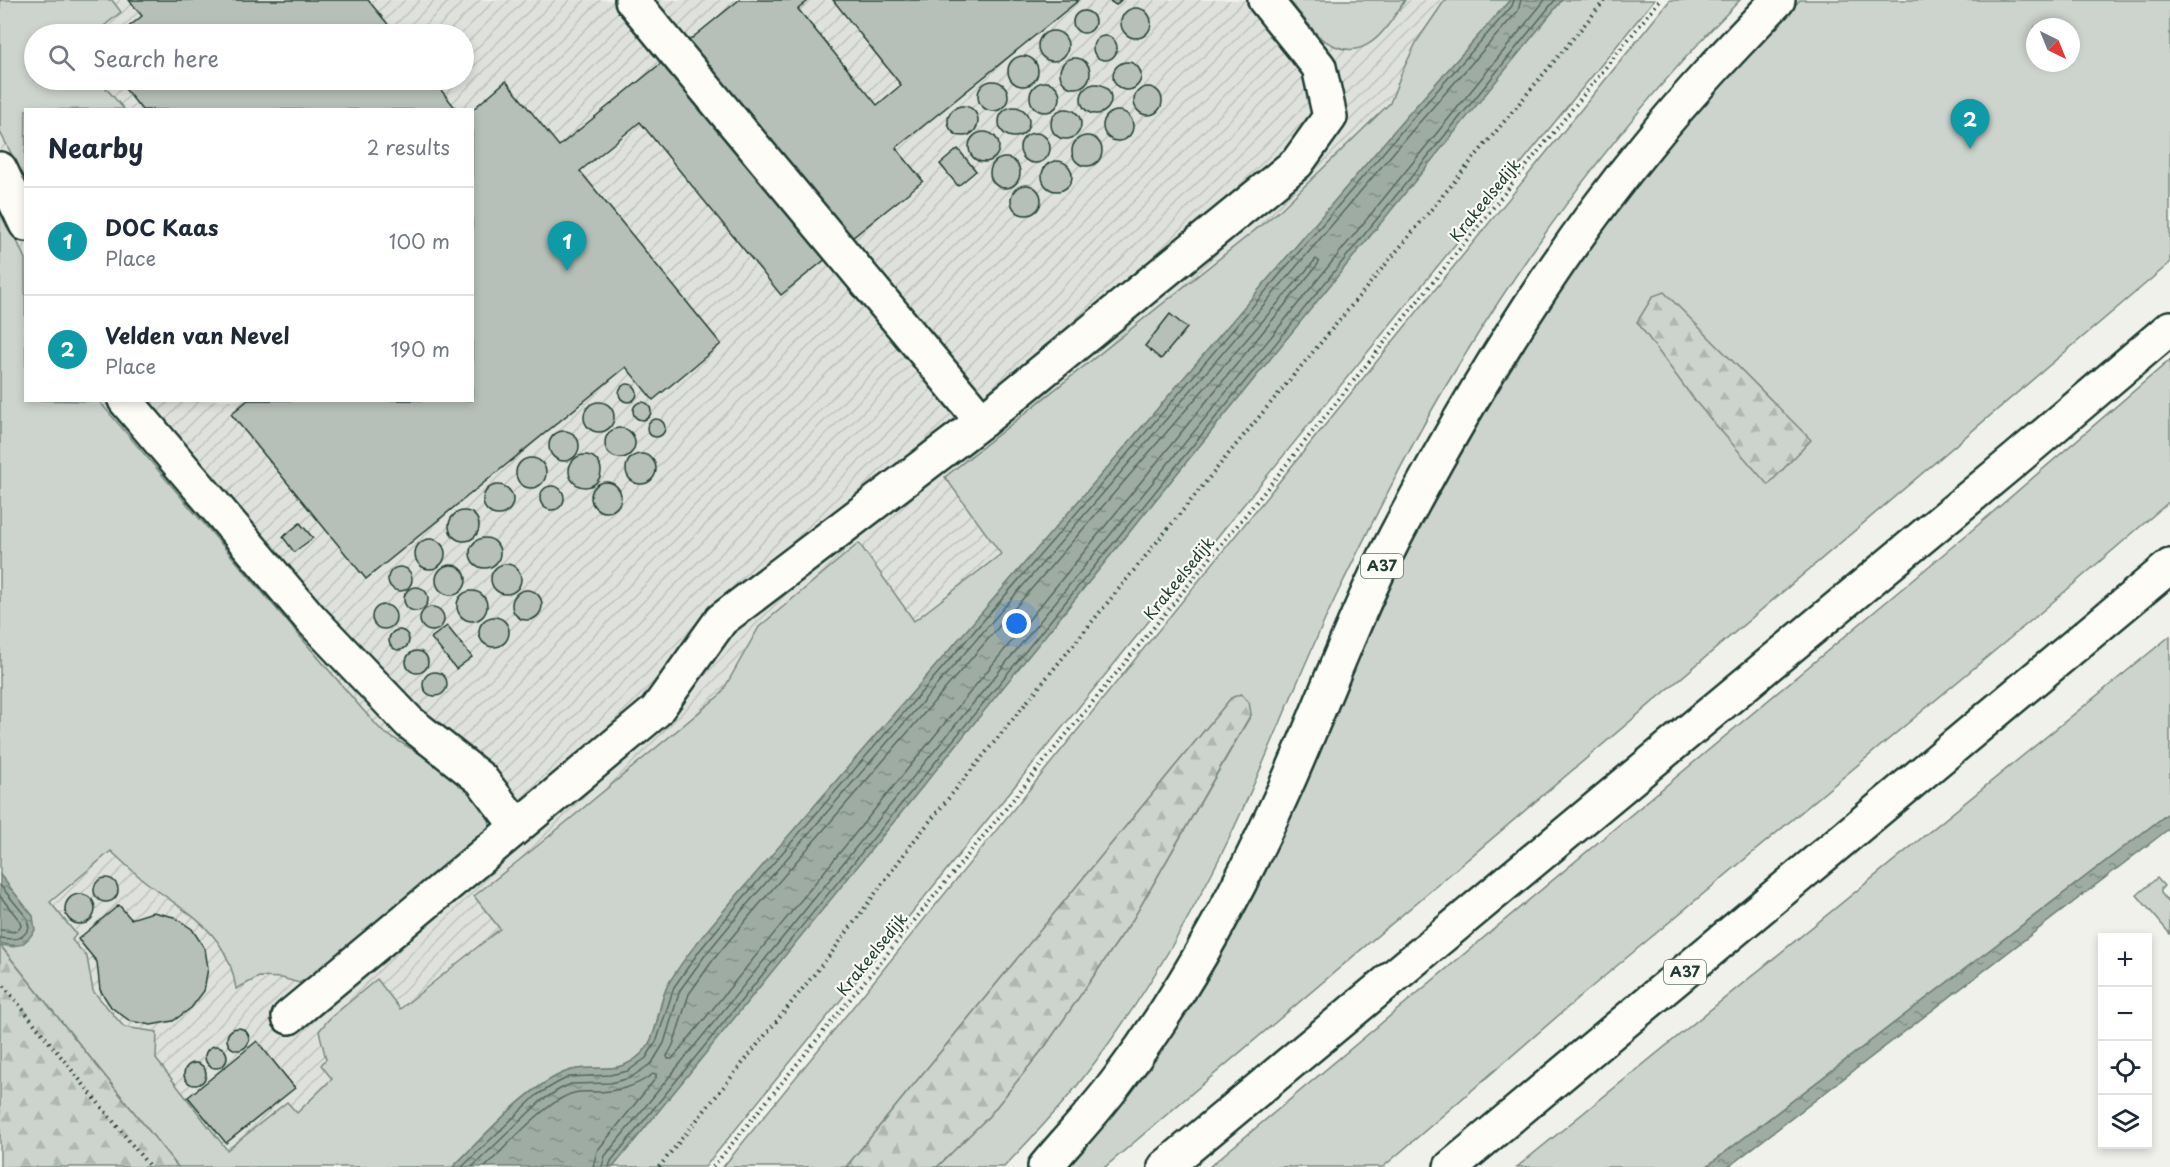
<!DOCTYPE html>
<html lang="en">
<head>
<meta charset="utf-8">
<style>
  :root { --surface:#fff; --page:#f2f2f3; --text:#1f2937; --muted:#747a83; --line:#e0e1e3; --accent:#1f6fb2 }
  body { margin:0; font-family:"Playpen Sans",sans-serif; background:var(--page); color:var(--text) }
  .controls { position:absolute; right:18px; bottom:18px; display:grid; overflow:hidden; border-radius:0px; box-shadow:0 3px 9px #0003 }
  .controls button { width:54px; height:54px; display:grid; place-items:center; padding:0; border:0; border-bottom:2px solid var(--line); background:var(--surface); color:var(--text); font:30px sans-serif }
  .compass { position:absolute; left:2026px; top:18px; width:54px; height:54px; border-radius:50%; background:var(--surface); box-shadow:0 3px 9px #0003; rotate:137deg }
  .you { position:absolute; left:1017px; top:624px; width:21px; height:21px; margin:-15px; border:4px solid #fff; border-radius:50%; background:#1a73e8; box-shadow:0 0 0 9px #1a73e833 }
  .badge { display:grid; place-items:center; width:39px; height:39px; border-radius:50%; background:var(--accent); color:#fff; font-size:20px; font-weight:700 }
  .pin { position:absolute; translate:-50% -50px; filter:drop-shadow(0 2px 3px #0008) }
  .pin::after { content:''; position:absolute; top:32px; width:21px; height:18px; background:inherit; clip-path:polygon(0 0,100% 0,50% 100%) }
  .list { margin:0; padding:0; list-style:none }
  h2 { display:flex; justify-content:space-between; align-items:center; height:78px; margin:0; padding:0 24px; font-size:26px }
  h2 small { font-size:20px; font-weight:400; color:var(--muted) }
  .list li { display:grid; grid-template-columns:39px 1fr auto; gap:18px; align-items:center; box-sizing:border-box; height:108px; padding:0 24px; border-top:2px solid var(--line) }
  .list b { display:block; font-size:22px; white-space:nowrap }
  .list p { margin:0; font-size:20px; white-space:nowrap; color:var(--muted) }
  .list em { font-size:20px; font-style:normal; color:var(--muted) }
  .icon { flex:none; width:33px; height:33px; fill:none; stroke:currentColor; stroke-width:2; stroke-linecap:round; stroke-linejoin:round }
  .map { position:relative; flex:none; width:2170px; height:1167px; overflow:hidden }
  .search { position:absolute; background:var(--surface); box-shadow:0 3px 9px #0003; left:24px; top:24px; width:450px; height:66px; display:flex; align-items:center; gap:15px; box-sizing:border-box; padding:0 21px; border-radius:33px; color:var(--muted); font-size:22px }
  .panel { position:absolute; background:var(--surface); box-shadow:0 3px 9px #0003; left:24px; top:108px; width:450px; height:294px; border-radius:0px }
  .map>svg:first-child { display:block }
  .industrial { fill:url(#industrial-furrows); fill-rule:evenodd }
  .grass { fill:#cdd3cd; stroke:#768880; stroke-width:1.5; fill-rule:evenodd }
  .forest { fill:url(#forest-firs); stroke:#768880; stroke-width:1.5 }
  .water { fill:url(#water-ripples); stroke:#6c8077; stroke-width:1.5 }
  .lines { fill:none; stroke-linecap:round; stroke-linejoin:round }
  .shore { stroke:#526961; stroke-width:1.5 }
  .building { fill:#b6bfb8; stroke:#1f3d34; stroke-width:1.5 }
  .minor-casing { stroke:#1f3d34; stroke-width:38 }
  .highway-casing { stroke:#1f3d34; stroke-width:38 }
  .path { stroke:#1f3d34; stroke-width:4; stroke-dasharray:1.5 4.5; stroke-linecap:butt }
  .minor { stroke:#fdfcf7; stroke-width:33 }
  .highway { stroke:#fdfcf7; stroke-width:33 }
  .labels { text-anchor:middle; stroke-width:4.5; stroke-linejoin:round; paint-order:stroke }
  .shield { fill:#fdfcf7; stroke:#62766e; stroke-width:1.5 }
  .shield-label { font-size:15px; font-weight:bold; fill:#1f3d34 }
  .street-label { font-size:16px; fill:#1f3d34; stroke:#fdfcf7 }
</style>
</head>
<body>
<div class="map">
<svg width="2170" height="1167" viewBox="0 0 2170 1167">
  <defs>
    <pattern id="industrial-furrows" width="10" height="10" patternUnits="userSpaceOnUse" patternTransform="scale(1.5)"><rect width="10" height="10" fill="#dfe2dc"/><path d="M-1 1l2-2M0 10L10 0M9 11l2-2" fill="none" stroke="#bfc3bd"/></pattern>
    <pattern id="forest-firs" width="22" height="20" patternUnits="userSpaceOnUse" patternTransform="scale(1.5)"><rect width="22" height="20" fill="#cdd3cd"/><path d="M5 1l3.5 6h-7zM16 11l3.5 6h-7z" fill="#b0b6b1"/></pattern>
    <pattern id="water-ripples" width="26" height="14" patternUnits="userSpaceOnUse" patternTransform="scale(1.5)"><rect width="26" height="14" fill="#9faca4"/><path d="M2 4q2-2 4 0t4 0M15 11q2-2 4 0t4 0" fill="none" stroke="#818d86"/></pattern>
  </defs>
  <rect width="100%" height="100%" fill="#f0f1eb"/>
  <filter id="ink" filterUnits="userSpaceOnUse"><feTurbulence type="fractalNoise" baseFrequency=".0167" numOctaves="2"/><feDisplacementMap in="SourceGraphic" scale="12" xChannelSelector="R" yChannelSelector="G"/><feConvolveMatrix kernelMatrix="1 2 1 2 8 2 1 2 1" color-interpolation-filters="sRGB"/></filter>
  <g filter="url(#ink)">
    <path class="industrial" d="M0,0H1530L539,1167H153L0,972ZM34,34H464V80H34ZM26,110H472V400H26Z"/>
    <g class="grass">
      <path d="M0,0H112L121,12L94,34H34V80H99L124,109L26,110L25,177L23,176L0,132Z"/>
      <path d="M1289,0H1405C1388,26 1367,64 1331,44C1327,42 1322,40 1319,36C1308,25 1299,12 1289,0Z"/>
      <path d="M1445,0H1510L1407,116L1107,468L733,900C711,926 687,953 669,983C656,1004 660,1036 641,1054C616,1079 589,1061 563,1073C524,1090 484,1136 453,1167H178L0,945L14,947L33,916L0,875V202L25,259L26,400L99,401L363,710L383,732L427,758L452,776L475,798L485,809L490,823L486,835L324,968L299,983L282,978L259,977L236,989C228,933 191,916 150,885C136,875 124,863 111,851L50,902L76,934L72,940L87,957L93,991L124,1027L157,1032L156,1059L227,1150L287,1102L297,1113L332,1079L321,1065L326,1059L319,1031L329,1019L377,979L400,1009L500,929L474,896L541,843L721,694L759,627L859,543L914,621L1001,554L945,477L1279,211L1390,103L1402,72L1417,41Z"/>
      <path d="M1562,0H1654L705,1167H613Z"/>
      <path d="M1670,0H1740C1633,108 1542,229 1463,358C1417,431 1379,509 1341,586C1299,671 1267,761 1225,847C1185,928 1138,1007 1083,1078C1059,1110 1031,1138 1004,1167H937L989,1116L1046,1045L1133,919L1251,715L1241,694L1231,698L846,1167H723Z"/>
      <path d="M1800,0H2170V263L1105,1167H1067L1113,1114L1164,1046L1201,987L1251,899L1411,542L1492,396L1571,273L1655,159L1731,71ZM2035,27H2071V63H2035Z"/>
      <path d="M2170,360V501L2040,613L1589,989L1383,1167H1209L1971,531Z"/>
      <path d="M2170,636V812L1706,1167H1517Z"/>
      <path d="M2157,878L2164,886L2161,889V893L2170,904V934L2137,895Z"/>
    </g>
    <g class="forest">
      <path d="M1664,292L1811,440L1768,485L1695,401L1637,322L1653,296Z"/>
      <path d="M1241,694L1249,702L1251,714L1133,919L1046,1045L989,1116L937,1167H846L1231,698Z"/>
      <path d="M0,945L7,954L178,1167H0Z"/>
    </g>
    <g class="water">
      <path d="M1510,0H1562L613,1167H453C484,1137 524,1090 563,1073C589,1061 616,1079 641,1054C660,1036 657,1004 669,983C687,953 711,926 733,900L1107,468L1407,116Z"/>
      <path d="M2170,812V828L1728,1167H1706Z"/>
      <path d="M0,875L33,916L35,930C24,946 20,948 0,943Z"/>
    </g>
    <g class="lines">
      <g class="shore">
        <path d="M1316,259L1319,261L1318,264L672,1059H668L667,1056L673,1045L689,994L713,960L751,914Z"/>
        <path d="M0,885L27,918L29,928C21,942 14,939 0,938"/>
        <path d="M0,896L20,921L21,926C16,936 9,930 0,930"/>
        <path d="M462,1167L537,1095L557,1083L569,1077L610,1075L628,1071L646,1058L657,1040L674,987L700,950L738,904L1112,472L1411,120L1512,6L1514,0"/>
        <path d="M472,1167L541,1101L560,1089L571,1084L610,1083L630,1078L652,1063L664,1043L680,990L706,954L744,908L1117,477L1417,125L1518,11L1521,0"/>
        <path d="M485,1167C505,1148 548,1099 574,1093C581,1091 589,1092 597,1092C619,1091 635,1087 653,1074H656V1078L597,1151L593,1167"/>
        <path d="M602,1167L605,1156L1545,0"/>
        <path d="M609,1167L611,1161L1555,0"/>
      </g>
    </g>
    <g class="building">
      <path d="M129,0H368L396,34H120L142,16Z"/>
      <path d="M739,0H809L798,9L877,105L901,85L833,0H1079L896,148L923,181L781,295L640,122L580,171L721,344L653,400L626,367L366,579L231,414L248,400H472V110L506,81L559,146Z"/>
      <path d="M1108,0H1121L1116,5Z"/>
      <circle cx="1136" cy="23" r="15"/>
      <circle cx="1084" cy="22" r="11"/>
      <circle cx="1053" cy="46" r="15"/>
      <circle cx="1105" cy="48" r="12"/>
      <circle cx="1023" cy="71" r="15"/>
      <circle cx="1075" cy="73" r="15"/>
      <circle cx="1127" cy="76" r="14"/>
      <path d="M118,80H433L457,110H142Z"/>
      <circle cx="993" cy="96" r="15"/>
      <circle cx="1045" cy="97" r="15"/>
      <circle cx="1096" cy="99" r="15"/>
      <circle cx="1148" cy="101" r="14"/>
      <circle cx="963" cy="121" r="15"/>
      <circle cx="1014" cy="122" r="15"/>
      <circle cx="1066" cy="124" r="15"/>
      <circle cx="1118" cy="126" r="15"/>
      <circle cx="984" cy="147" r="15"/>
      <circle cx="1035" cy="148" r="15"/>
      <circle cx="1087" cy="151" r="15"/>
      <path d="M958,149L976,171L958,186L940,164Z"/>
      <circle cx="1005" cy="173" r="15"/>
      <circle cx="1057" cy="176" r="15"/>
      <circle cx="1026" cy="200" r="15"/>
      <path d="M1170,314L1187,328L1161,359L1145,346Z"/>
      <circle cx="628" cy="393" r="9"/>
      <circle cx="599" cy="417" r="15"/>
      <circle cx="642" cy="411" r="9"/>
      <circle cx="656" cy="428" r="9"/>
      <circle cx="620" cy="443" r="15"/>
      <circle cx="564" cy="446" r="15"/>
      <circle cx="641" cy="469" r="15"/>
      <circle cx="585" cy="471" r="16"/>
      <circle cx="531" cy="473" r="15"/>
      <circle cx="606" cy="497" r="15"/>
      <circle cx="498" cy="500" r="15"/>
      <circle cx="552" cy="498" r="12"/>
      <circle cx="464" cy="526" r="15"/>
      <path d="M300,523L313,538L294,552L283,537Z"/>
      <circle cx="485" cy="553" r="15"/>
      <circle cx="430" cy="554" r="15"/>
      <circle cx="506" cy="579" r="15"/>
      <circle cx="451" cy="580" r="15"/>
      <circle cx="400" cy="579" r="12"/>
      <circle cx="416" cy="599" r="12"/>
      <circle cx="527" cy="605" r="15"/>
      <circle cx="472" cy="606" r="15"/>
      <circle cx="384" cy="617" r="12"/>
      <circle cx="432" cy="619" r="12"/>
      <circle cx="494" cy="632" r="15"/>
      <path d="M447,626L472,657L456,669L431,638Z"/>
      <circle cx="399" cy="640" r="10"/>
      <circle cx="417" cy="662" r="11"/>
      <circle cx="435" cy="684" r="12"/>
      <circle cx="106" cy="890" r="12"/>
      <circle cx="80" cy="909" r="15"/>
      <path d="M119,905L131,919L153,912L174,917L192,929L205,949L208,968L204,991L191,1008L173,1021L151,1025L130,1021L111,1007L100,990L97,962L78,939Z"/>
      <circle cx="238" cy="1039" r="11"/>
      <path d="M257,1041L295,1088L226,1143L188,1097Z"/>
      <circle cx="216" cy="1057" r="11"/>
      <circle cx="195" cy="1074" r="11"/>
    </g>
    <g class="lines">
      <g class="minor-casing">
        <g id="minor">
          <path d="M632,0L982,421"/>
          <path d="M0,169L26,224"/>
          <path d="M125,400L310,618L409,722L481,779L517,826"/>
          <path d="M289,1017L656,711L721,620L982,421L1297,163L1330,117L1319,67L1265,0"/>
        </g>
      </g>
      <g class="highway-casing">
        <g id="highway">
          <path d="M1045,1167C1070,1137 1098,1108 1121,1076C1185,991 1236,896 1280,799C1320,712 1351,622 1395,537C1466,402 1550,263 1647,145C1688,94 1733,47 1778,0"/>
          <path d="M1165,1167L2016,459L2170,328"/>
          <path d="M1451,1167L2170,566"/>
        </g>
      </g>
      <g class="path">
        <path d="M0,981L150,1167"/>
        <path d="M659,1167L833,951L913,842L1235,446L1605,0"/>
        <path d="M713,1167L1265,491L1660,0"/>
      </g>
      <use href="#minor" class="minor"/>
      <use href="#highway" class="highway"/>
    </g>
  </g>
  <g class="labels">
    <g class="shield">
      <rect x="1361" y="554" width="42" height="24" rx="4.5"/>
      <rect x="1664" y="960" width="42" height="24" rx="4.5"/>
    </g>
    <g class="shield-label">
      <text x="1382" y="571">A37</text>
      <text x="1685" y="977">A37</text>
    </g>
    <g class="street-label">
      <text transform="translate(1485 200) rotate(-51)" y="6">Krakeelsedijk</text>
      <text transform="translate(1179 578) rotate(-51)" y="6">Krakeelsedijk</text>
      <text transform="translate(872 954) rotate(-51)" y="6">Krakeelsedijk</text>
    </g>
  </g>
</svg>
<div class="controls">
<button>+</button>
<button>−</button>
<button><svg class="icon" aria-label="locate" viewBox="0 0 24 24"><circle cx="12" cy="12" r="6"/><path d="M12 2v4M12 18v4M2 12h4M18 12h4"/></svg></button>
<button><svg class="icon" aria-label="layers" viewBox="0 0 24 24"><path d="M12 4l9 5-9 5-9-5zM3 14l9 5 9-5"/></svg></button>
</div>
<svg class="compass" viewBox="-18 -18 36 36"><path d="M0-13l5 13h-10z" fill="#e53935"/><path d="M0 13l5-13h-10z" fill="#747a83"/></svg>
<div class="you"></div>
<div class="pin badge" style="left:567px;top:271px;background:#0f9aa8">1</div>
<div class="pin badge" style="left:1970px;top:149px;background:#0f9aa8">2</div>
<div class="search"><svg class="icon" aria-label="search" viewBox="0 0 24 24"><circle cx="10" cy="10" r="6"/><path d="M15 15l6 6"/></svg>Search here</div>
<section class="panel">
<h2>Nearby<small>2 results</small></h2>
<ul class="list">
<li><span class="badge" style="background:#0f9aa8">1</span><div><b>DOC Kaas</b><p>Place</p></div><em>100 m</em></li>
<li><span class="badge" style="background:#0f9aa8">2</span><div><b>Velden van Nevel</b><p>Place</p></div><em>190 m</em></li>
</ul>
</section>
</div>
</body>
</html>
